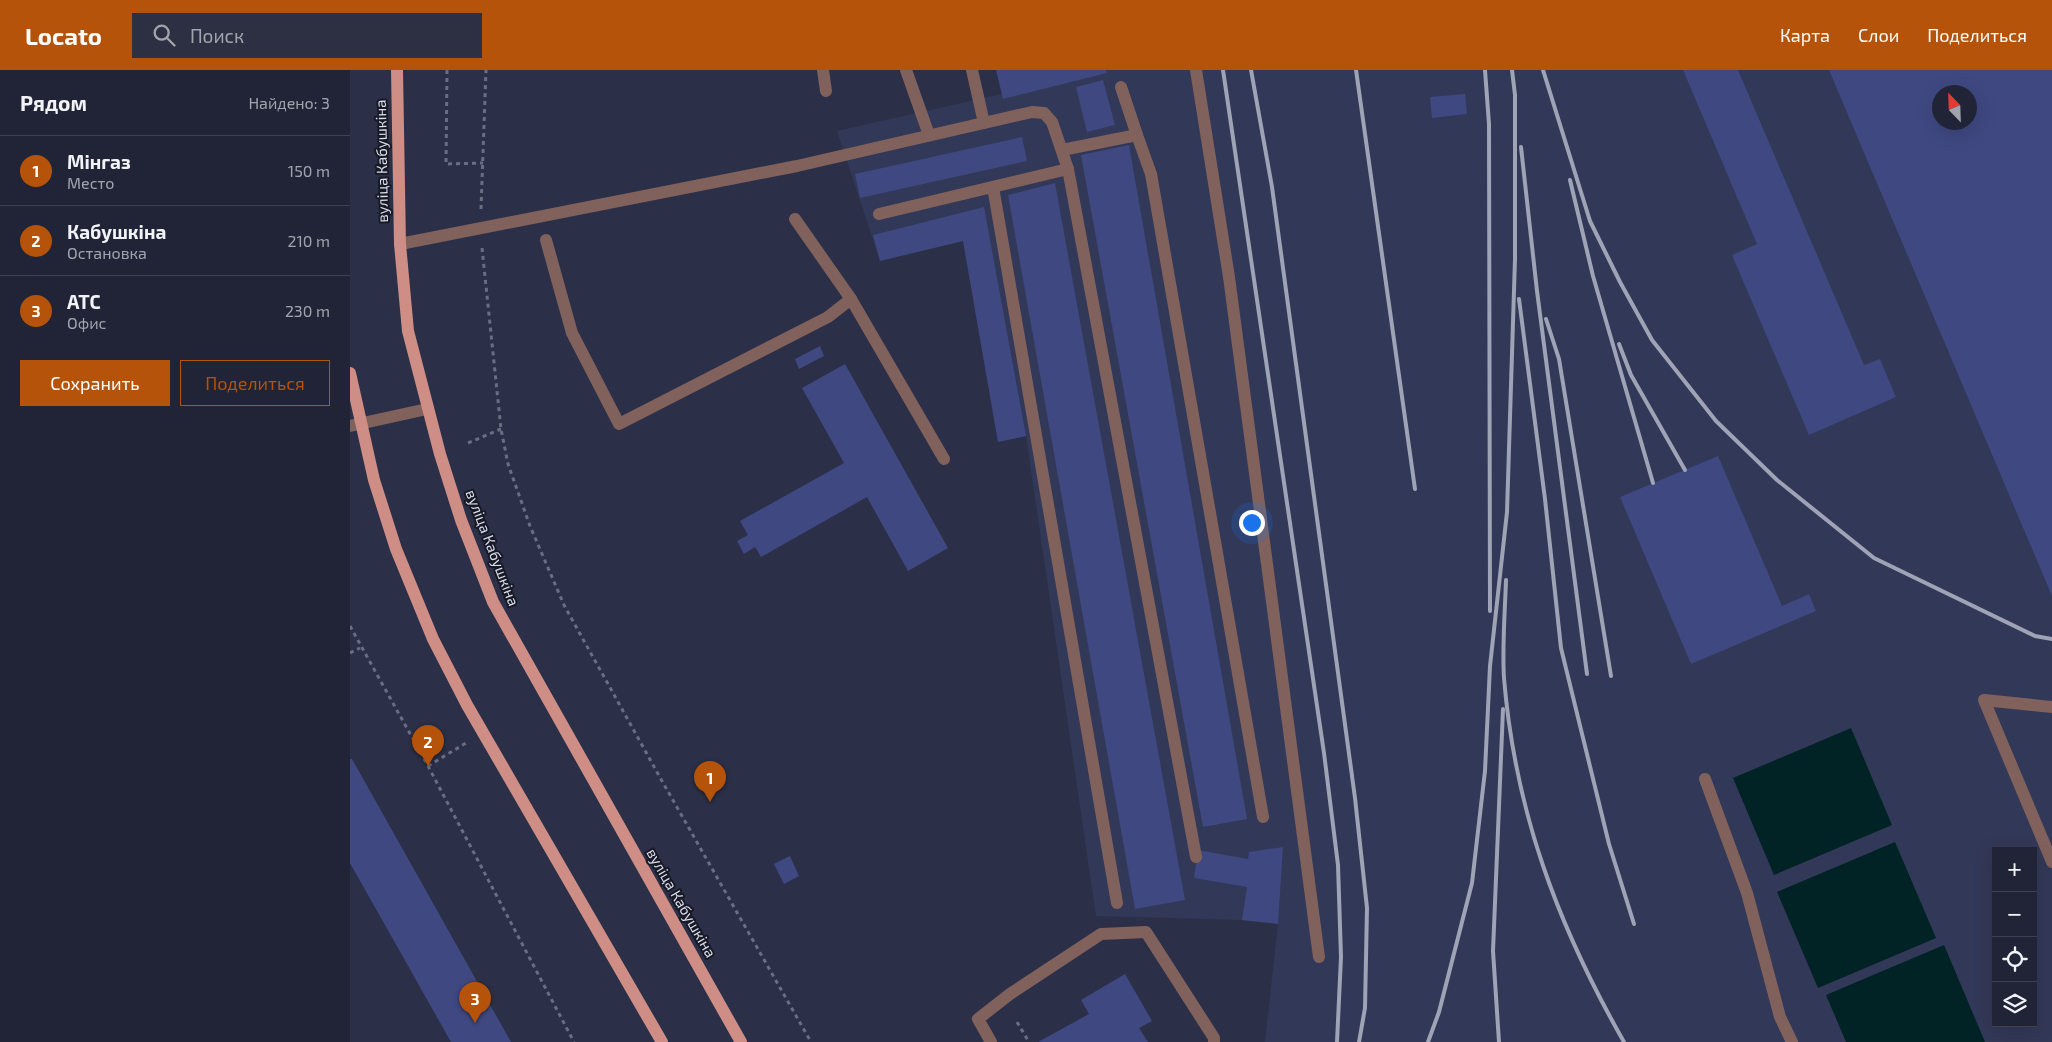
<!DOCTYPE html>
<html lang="ru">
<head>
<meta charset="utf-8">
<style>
  :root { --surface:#202436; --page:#2d3042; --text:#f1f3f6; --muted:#a2a4ad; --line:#3d4151; --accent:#b45309 }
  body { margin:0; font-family:"Exo 2",sans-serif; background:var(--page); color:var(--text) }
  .controls { position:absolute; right:15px; bottom:15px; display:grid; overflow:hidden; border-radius:0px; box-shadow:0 5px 20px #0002 }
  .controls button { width:45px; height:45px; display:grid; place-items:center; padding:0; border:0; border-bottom:1px solid var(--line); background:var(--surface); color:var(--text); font:25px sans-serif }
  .compass { position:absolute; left:1582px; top:15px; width:45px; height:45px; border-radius:50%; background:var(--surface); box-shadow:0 5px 20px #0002; rotate:337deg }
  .you { position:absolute; left:901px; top:452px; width:18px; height:18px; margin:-12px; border:4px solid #fff; border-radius:50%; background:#1a73e8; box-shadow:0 0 0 8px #1a73e833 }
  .badge { display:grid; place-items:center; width:32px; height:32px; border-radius:50%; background:var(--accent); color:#fff; font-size:16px; font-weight:700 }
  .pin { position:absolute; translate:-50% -41px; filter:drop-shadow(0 1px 2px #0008) }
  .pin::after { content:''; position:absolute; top:26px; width:18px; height:15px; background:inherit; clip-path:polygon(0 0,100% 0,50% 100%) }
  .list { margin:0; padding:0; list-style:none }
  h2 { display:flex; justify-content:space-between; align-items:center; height:65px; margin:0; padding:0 20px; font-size:21px }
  h2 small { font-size:16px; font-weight:400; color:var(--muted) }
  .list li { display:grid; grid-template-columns:32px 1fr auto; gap:15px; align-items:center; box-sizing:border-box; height:70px; padding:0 20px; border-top:1px solid var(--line) }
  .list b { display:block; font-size:19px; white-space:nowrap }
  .list p { margin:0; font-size:16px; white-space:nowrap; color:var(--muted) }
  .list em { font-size:16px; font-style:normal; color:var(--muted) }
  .actions { display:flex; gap:10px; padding:15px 20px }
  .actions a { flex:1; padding:11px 0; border:1px solid var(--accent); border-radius:0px; text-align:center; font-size:18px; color:var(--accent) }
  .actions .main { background:var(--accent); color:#fff }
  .icon { flex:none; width:28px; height:28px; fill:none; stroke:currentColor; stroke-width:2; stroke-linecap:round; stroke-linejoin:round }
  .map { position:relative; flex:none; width:1702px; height:972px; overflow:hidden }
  header { display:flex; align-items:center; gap:30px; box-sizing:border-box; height:70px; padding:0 25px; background:var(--accent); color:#fff }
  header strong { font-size:24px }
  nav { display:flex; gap:28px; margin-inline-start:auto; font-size:18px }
  .search { width:350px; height:45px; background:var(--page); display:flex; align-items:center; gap:12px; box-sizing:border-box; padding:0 18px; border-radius:0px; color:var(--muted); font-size:19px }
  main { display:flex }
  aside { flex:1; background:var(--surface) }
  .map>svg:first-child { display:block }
  .built { fill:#323857; fill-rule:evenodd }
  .water { fill:#022326 }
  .building { fill:#3f4881; fill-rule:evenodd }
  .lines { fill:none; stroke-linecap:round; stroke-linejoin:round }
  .path { stroke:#696e83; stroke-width:3; stroke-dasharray:4 4; stroke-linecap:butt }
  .service { stroke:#81615c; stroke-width:12 }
  .minor { stroke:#81615c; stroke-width:12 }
  .primary { stroke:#ce8e85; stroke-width:12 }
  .rail { stroke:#9ea3b5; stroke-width:4 }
  .labels { text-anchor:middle; stroke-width:4; stroke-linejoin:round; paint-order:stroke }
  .street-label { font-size:15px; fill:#dadeee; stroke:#171924 }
</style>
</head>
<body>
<header>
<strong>Locato</strong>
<div class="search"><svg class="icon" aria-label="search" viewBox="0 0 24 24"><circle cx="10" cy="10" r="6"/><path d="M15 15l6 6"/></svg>Поиск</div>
<nav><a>Карта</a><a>Слои</a><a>Поделиться</a></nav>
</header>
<main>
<aside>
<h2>Рядом<small>Найдено: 3</small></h2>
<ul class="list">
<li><span class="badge">1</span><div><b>Мінгаз</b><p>Место</p></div><em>150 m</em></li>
<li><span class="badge">2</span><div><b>Кабушкіна</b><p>Остановка</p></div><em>210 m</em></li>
<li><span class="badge">3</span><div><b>АТС</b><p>Офис</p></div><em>230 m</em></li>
</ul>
<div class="actions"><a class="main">Сохранить</a><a>Поделиться</a></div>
</aside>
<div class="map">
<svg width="1702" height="972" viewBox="0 0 1702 972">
  <rect width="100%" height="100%" fill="#2b3048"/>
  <path class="built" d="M758,0H1702V972H915L928,854L892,850L746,846L676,366L648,372L613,171L530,191L487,61ZM1590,22H1620V52H1590ZM1646,781H1683V953H1646Z"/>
  <g class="water">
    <path d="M1501,658L1542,755L1424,805L1383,708Z"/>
    <path d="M1545,772L1586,868L1468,918L1427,822Z"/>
    <path d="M1594,875L1635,972H1496L1476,925Z"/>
  </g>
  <g class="building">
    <path d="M646,0H756L757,3L653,29Z"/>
    <path d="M1333,0H1388L1514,295L1530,289L1546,327L1459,365L1382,185L1407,174Z"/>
    <path d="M1479,0H1702V526ZM1590,22H1620V52H1590Z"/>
    <path d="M753,10L765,55L737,62L726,17Z"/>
    <path d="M1115,24L1117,44L1082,48L1080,27Z"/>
    <path d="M672,67L677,91L510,128L505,104Z"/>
    <path d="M779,75L897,749L853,757L731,85Z"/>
    <path d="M705,113L835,830L785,839L658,125Z"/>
    <path d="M634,137L676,366L648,372L613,171L530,191L523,165Z"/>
    <path d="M470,276L474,286L449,299L445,289Z"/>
    <path d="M495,294L598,478L558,501L517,427L411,487L405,477L394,484L387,471L398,465L390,451L494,393L452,318Z"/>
    <path d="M1368,386L1432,536L1459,524L1466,541L1341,594L1270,427Z"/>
    <path d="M0,689H2L161,972H101L0,793Z"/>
    <path d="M933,777L928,854L892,850L897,817L844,808L848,780L898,789L899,782Z"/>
    <path d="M440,786L449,806L434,814L424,794Z"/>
    <path d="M775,904L802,951L789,958L798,972H688L739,944L731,930Z"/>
  </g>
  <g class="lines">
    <g class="path">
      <path d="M97,0L96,94L133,93"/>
      <path d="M131,139L136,0"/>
      <path d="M132,178L151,359L158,394L180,456L214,535L312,711L461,972"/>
      <path d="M118,373L151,359"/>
      <path d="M0,556L78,696L224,972"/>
      <path d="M0,583L10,578"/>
      <path d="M78,696L116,673"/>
      <path d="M667,952L679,972"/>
    </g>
    <g class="service">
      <path d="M473,0L476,21"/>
      <path d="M556,0L579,65"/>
      <path d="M622,0L634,53"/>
      <path d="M846,0L879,207L969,887"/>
      <path d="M787,65L801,104L913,747"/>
      <path d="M712,80L787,65L771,17"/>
      <path d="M643,117L767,833"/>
      <path d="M529,144L718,99"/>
      <path d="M445,149L501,229"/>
      <path d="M196,170L222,263L269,354L478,247L501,229L594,389"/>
      <path d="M50,174L447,96L682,42L694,43L702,52L718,99L846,787"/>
      <path d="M1702,637L1634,630L1702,792"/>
      <path d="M1355,709L1397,823L1430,947L1442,972"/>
      <path d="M641,972L628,949L660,924L751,864L796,862L864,968V972"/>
    </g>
    <path class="minor" d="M0,356L77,339"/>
    <g class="primary">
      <path d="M47,0L50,174L58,261L90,384L111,450L143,532L391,972"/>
      <path d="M0,303L24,410L46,479L83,569L117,635L312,972"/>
    </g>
    <g class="rail">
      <path d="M873,0L974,683L988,795L991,887L987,972"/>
      <path d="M901,0L922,117L1005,728L1017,838L1015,938L1009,972"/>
      <path d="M1006,0L1065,419"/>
      <path d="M1135,0L1139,54L1140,541"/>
      <path d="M1193,0L1240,151L1270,212L1302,270L1366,351L1427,410L1524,488L1685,566L1702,569"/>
      <path d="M1171,77L1187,221L1237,604"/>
      <path d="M1220,110L1243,206L1303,413"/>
      <path d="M1169,229L1195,429L1211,578L1259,774L1284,854"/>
      <path d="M1196,249L1209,289L1261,606"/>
      <path d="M1269,274L1281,305L1335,400"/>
      <path d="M1156,510C1155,542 1152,576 1154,608C1165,742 1208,856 1274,972"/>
      <path d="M1078,972L1089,942L1122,813L1135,701L1140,596L1157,442L1165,189V25L1162,0"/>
      <path d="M1149,972L1143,881L1153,639"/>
    </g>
  </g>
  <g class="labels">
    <g class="street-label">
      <text transform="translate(32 91) rotate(-91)" y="5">вуліца Кабушкіна</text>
      <text transform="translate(142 478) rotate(69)" y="5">вуліца Кабушкіна</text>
      <text transform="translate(331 833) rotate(60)" y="5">вуліца Кабушкіна</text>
    </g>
  </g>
</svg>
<div class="controls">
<button>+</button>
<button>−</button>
<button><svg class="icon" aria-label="locate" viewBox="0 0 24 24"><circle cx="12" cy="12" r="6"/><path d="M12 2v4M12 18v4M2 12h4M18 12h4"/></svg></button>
<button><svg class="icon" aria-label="layers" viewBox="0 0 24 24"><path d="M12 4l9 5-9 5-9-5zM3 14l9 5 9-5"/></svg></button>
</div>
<svg class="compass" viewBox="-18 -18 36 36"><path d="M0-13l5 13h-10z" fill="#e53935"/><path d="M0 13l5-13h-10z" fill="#a2a4ad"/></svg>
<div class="you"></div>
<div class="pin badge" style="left:360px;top:732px">1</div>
<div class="pin badge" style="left:78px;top:696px">2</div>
<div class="pin badge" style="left:125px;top:953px">3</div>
</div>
</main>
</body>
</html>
